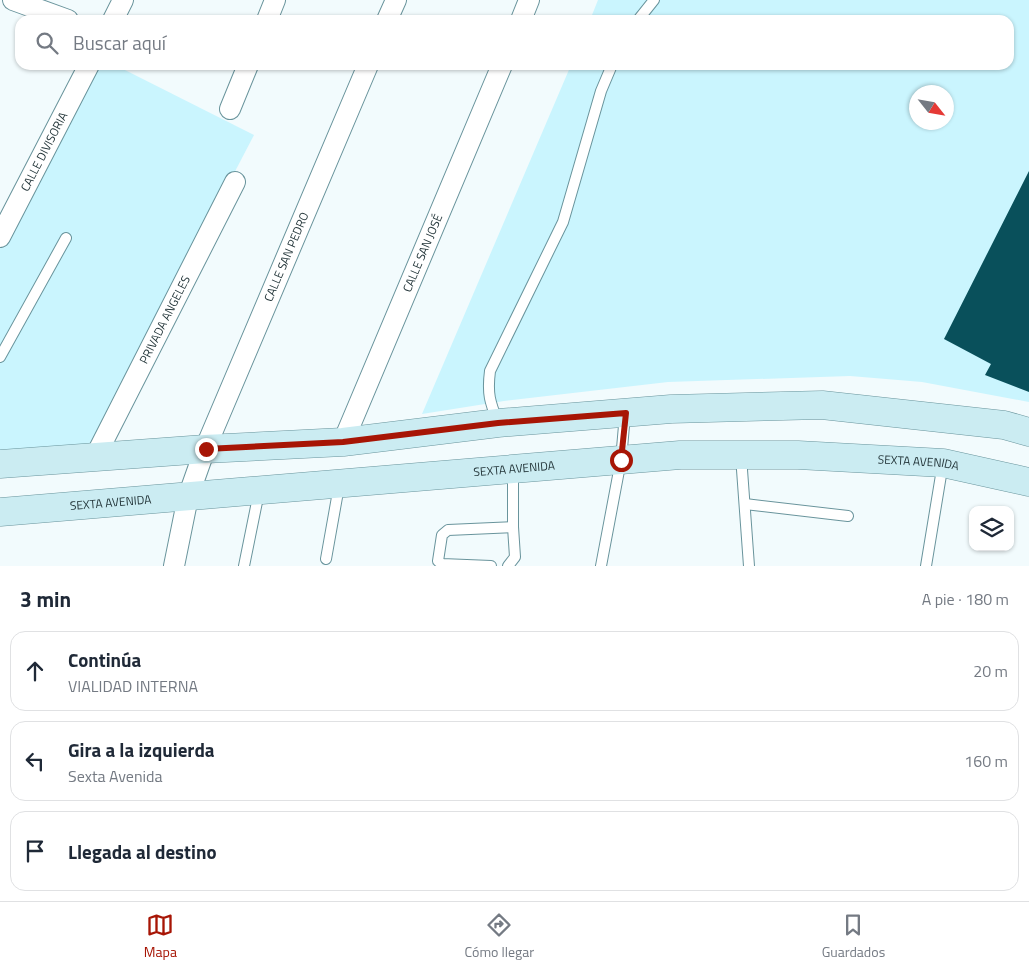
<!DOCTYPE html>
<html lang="es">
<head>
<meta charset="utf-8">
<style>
  :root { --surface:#fff; --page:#f6f6f7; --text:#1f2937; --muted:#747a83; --line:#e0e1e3; --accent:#a71505 }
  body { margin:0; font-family:"Titillium Web",sans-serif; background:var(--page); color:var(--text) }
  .controls { position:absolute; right:15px; bottom:15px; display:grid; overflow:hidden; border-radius:10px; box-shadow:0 1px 4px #0004 }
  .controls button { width:45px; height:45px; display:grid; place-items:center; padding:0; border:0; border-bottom:1px solid var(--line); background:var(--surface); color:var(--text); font:25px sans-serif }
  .compass { position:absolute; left:909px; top:85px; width:45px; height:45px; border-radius:50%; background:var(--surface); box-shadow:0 1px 4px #0004; rotate:121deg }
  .stop { position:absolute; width:15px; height:15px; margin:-11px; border:4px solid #a71505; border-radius:50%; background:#fff }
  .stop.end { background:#a71505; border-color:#fff; box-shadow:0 1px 5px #0008 }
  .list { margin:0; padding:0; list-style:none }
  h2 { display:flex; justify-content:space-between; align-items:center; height:65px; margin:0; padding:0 20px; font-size:21px }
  h2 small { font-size:16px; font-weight:400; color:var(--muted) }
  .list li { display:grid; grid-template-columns:32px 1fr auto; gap:15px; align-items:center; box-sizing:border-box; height:80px; margin:0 10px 10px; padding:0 10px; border:1px solid var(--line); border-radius:15px }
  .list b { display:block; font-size:19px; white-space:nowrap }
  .list p { margin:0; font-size:16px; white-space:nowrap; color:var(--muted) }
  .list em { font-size:16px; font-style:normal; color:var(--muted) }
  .icon { flex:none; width:28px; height:28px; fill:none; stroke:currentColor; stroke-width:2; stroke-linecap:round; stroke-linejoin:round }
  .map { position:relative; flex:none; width:1029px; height:566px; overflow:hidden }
  .search { position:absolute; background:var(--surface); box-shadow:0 1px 4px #0004; left:15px; right:15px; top:15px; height:55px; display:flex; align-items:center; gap:12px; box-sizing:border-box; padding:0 18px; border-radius:15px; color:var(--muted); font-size:19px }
  .sheet { height:335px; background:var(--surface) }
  nav { display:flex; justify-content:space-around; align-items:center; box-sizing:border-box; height:70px; border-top:1px solid var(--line); background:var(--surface); font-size:14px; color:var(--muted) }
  nav a { display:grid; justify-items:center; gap:2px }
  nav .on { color:var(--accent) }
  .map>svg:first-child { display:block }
  .built { fill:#caf5fe; fill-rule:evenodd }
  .building { fill:#09505b }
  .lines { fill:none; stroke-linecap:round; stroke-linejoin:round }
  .service-casing { stroke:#69949c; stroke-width:12 }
  .minor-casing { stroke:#69949c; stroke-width:22 }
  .secondary-casing { stroke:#69949c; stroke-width:29 }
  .service { stroke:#fff; stroke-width:10 }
  .minor { stroke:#fff; stroke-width:20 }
  .secondary { stroke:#cbecf2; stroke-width:28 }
  .route { stroke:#a71505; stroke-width:6 }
  .labels { text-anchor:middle; stroke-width:5; stroke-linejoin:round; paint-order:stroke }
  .street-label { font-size:12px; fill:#25373b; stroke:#f2fbfd }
</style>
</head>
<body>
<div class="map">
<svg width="1029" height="566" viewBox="0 0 1029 566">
  <rect width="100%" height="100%" fill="#f2fbfd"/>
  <g class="built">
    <path d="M598,0H1029V402L922,382L850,376L668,382L504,401L422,414L571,65H1009V20H590ZM916,92H946V122H916Z"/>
    <path d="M89,65H115L254,135L86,457L0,464V237Z"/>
  </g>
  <path class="building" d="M1029,171V392L985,375L991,364L944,339Z"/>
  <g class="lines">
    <g class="service-casing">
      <g id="service">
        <path d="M638,20L654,0"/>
        <path d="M0,357L66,238"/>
        <path d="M498,423C490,402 487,394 490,371L563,222L601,91L612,65"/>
        <path d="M741,456L749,566"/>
        <path d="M745,504L848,516"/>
        <path d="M326,559L339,486"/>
        <path d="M244,566L259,492"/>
        <path d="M491,566L442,564L438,561L442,535L448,530L513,527"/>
        <path d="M508,566L515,557L513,527V471"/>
        <path d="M601,566L621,460L625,414"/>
        <path d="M926,566L943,463"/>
      </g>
    </g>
    <g class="minor-casing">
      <g id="minor">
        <path d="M13,0L68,20"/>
        <path d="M113,20L123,0"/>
        <path d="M267,20L275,0"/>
        <path d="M387,20L396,0"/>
        <path d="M521,20L529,0"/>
        <path d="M230,109L248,65"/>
        <path id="s1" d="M0,237L89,65"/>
        <path id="s2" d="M343,442L502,65"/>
        <path id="s3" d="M95,457L235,182"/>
        <path id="s4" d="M174,566L188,497L205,449L368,65"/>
      </g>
    </g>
    <g class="secondary-casing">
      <g id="secondary">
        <path d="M0,464L205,449L343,442L498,423L671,409L822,405L1004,425L1029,432"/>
        <path id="s5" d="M0,512L680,455H798L943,463L1029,482"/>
      </g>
    </g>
    <use href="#service" class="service"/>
    <use href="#minor" class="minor"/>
    <use href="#secondary" class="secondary"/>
  </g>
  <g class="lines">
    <path class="route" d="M206,449L343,442L498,423L626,413L621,460"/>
  </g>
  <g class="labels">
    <g class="street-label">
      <text dy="4" stroke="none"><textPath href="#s1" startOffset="96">CALLE DIVISORIA</textPath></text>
      <text dy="4" stroke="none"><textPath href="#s2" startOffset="205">CALLE SAN JOSÉ</textPath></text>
      <text dy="4" stroke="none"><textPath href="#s4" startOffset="330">CALLE SAN PEDRO</textPath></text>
      <text dy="4" stroke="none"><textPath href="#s3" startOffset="154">PRIVADA ANGELES</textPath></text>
      <text dy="4" stroke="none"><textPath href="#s5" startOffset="921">SEXTA AVENIDA</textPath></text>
      <text dy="4" stroke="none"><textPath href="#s5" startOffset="516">SEXTA AVENIDA</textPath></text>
      <text dy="4" stroke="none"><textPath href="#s5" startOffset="111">SEXTA AVENIDA</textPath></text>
    </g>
  </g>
</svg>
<div class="controls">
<button><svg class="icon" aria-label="layers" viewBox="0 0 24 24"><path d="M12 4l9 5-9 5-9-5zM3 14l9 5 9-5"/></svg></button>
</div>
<svg class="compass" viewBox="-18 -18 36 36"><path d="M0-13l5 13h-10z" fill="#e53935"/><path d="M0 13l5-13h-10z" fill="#747a83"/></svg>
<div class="stop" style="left:621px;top:460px"></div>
<div class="stop end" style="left:206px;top:449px"></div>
<div class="search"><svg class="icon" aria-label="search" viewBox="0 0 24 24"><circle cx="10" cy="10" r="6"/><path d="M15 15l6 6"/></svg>Buscar aquí</div>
</div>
<section class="sheet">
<h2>3 min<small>A pie · 180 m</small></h2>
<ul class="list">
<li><svg class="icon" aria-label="ahead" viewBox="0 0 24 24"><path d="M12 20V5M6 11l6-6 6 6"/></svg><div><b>Continúa</b><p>VIALIDAD INTERNA</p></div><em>20 m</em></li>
<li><svg class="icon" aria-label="left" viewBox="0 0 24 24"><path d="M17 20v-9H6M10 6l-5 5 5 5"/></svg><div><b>Gira a la izquierda</b><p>Sexta Avenida</p></div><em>160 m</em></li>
<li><svg class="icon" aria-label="arrive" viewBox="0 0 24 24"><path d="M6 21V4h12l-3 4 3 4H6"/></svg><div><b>Llegada al destino</b></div></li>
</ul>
</section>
<nav>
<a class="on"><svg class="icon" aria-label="map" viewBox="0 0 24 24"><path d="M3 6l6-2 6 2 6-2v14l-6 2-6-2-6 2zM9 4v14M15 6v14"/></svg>Mapa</a>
<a><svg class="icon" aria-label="directions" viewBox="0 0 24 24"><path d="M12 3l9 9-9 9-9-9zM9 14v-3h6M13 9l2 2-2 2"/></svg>Cómo llegar</a>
<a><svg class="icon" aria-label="saved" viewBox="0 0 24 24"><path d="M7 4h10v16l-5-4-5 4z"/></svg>Guardados</a>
</nav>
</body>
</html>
